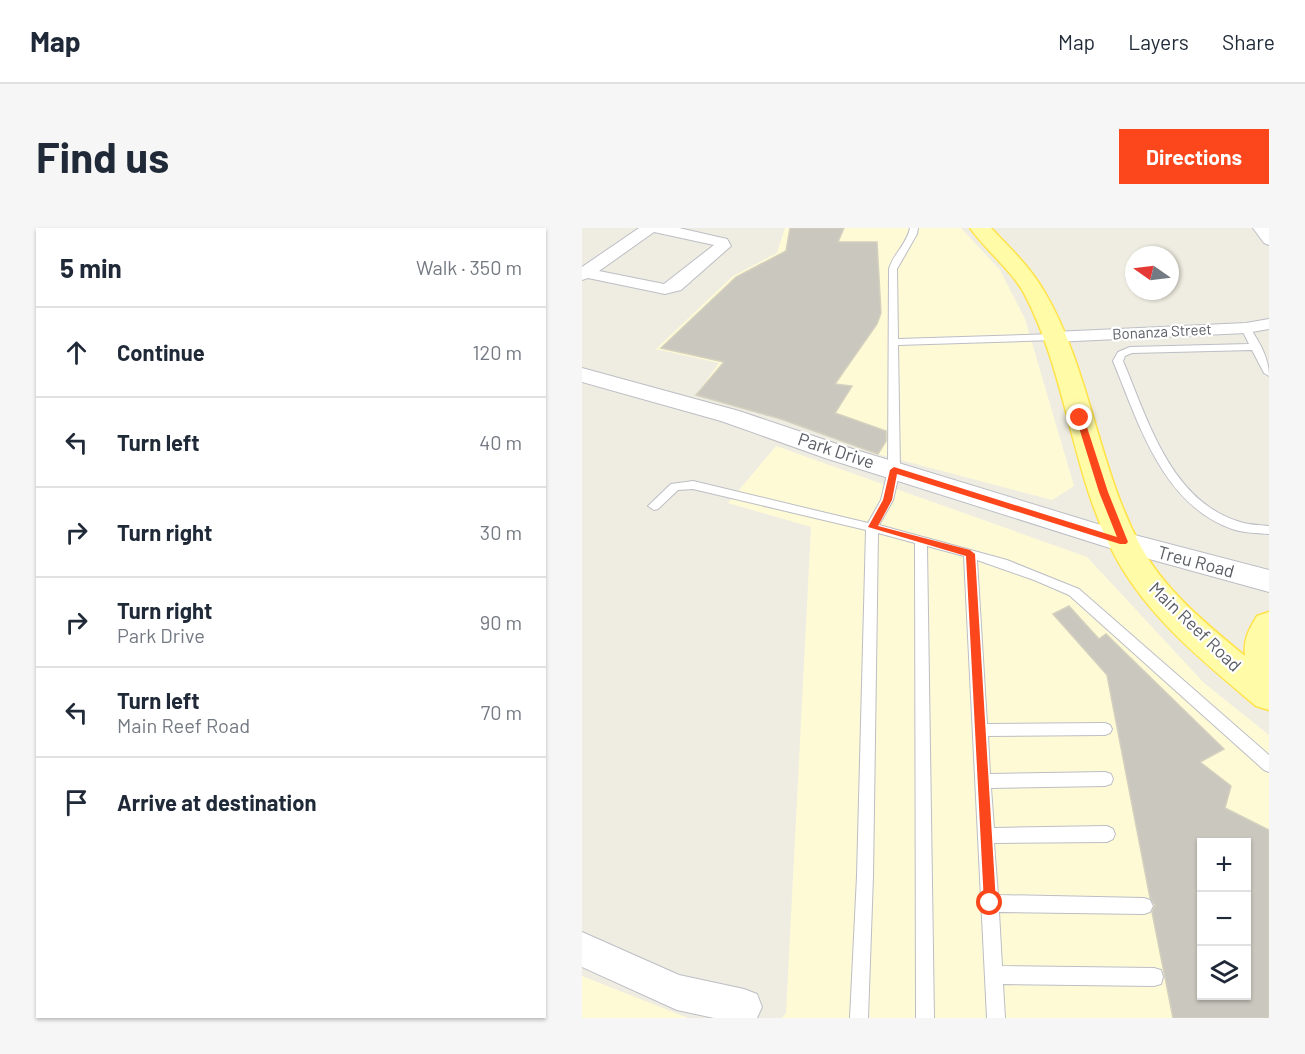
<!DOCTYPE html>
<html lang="en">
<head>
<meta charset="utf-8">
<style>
  :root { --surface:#fff; --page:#f6f6f7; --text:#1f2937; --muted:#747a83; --line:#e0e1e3; --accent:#fb471b }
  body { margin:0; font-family:Barlow,sans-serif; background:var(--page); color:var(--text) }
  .controls { position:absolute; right:18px; bottom:18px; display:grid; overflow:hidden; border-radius:0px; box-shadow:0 2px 4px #0004 }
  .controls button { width:54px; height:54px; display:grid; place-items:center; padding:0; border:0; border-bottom:2px solid var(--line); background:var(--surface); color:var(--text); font:30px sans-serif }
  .compass { position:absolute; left:543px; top:18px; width:54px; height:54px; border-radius:50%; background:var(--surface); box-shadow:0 2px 4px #0004; rotate:284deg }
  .stop { position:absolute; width:18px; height:18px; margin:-14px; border:4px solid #fb471b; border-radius:50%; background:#fff }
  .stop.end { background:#fb471b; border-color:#fff; box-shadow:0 2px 6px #0008 }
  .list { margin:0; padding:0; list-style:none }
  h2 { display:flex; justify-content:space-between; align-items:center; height:78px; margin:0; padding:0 24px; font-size:26px }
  h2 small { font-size:20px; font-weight:400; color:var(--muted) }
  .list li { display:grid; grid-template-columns:39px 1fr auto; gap:18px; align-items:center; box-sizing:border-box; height:90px; padding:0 24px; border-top:2px solid var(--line) }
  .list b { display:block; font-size:22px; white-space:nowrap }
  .list p { margin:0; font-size:20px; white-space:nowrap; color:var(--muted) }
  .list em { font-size:20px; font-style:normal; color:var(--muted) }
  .icon { flex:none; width:33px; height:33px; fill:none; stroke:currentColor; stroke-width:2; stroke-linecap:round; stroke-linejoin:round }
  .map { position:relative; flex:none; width:687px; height:790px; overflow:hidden; border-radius:0px }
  header { display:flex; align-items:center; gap:36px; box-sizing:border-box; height:84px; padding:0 30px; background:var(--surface); border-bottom:2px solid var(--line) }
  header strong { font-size:28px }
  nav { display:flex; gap:33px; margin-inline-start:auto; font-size:21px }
  .intro { display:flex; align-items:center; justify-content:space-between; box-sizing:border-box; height:144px; padding:0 36px }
  h1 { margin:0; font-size:42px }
  .button { padding:15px 27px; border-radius:0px; background:var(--accent); color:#fff; font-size:21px; font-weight:700 }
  main { display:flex; gap:36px; padding:0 36px }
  aside { flex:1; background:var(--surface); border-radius:0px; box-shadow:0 2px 4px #0004 }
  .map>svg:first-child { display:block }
  .commercial { fill:#fffad6; fill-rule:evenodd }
  .building { fill:#cac7be; stroke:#d4d0bf; stroke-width:1.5; fill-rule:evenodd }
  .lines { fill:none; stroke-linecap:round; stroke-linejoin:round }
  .service-casing { stroke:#bcbec5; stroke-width:2 }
  .minor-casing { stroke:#bcbec5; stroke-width:2 }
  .tertiary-casing { stroke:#bcbec5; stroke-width:2 }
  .primary-casing { stroke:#ffe24a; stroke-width:3 }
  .service { fill:#fff; fill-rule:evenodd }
  .minor { fill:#fff; fill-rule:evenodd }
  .tertiary { fill:#fff; fill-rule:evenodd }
  .primary { fill:#fffba6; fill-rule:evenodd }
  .route { fill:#fb471b }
  .labels { text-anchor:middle; stroke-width:4.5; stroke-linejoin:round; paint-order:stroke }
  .far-street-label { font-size:15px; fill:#5a5d64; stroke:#fff }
  .street-label { font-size:18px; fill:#5a5d64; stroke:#fff }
</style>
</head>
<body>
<header>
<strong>Map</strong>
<nav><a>Map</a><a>Layers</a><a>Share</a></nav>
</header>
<div class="intro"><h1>Find us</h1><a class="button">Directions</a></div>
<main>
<aside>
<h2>5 min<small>Walk · 350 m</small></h2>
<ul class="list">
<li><svg class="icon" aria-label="ahead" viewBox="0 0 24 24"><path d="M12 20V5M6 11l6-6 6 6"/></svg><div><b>Continue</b></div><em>120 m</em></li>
<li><svg class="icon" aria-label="left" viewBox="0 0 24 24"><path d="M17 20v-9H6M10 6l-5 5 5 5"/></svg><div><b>Turn left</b></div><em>40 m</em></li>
<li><svg class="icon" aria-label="right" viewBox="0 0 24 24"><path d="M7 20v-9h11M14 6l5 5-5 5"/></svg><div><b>Turn right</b></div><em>30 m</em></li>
<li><svg class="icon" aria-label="right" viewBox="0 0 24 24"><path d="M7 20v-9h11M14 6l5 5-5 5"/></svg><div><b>Turn right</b><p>Park Drive</p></div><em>90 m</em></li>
<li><svg class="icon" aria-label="left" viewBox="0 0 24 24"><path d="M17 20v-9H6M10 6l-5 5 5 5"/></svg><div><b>Turn left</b><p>Main Reef Road</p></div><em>70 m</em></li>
<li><svg class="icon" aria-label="arrive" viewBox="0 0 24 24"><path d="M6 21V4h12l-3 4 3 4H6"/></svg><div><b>Arrive at destination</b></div></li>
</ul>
</aside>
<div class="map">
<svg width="687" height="790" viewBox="0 0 687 790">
  <rect width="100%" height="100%" fill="#efede1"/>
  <g class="commercial">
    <path d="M203,0H379L418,42L443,91L492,258L470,272L296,226L199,191L114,167L137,135L74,121L151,48L195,25Z"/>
    <path d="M194,218L505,329L622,455L687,507V790H200L204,785L229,299L146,275ZM620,614H664V768H620Z"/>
    <path d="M0,748L106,790H0Z"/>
  </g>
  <g class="building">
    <path d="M208,0H262L256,14H295L299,85L295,96L253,156L270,158L253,185L304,203V213L296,226L199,191L114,167L142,134L79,120L154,49L204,23Z"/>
    <path d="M487,378L517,411L524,406L642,521L618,534L649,558L643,580L687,602V790H591L570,684L573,677L568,670L525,447L471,386ZM620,615H664V768H620Z"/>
  </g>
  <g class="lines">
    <g class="service-casing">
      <g id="service">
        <path d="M328,0H336L335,6L315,41L316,111L472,106L477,109L472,112L316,117L318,242L311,272L297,297L425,332L497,361L687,527V544L682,542L487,367L452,352L395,332L405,496L523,495L528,497L530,501L528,505L523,507L406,508L408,546L523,544L529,546L531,551L529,556L523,558L409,560L412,600L525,598L531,601L533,606L531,611L525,614L412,615L416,667L562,670L568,672L571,678L568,684L562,686L417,684L420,738L572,740L579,742L581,749L579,756L572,758L421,756L423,790H405L382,328L345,318L352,790H334L333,315L296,305L291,648L286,790H268L275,648L284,302L111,261L96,262L76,281L72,282L66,278L89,256L111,253L286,295L299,272L306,242L307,41C311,26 325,16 328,0Z"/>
        <path d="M664,97L667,98C677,114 687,129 687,148L682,145L670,122L550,125L543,128L541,133C566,192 588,271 655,293C665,297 677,297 687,298V306C675,305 661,305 650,301C580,276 557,196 531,133L536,124L548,119L667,116L659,100Z"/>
      </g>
    </g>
    <g class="minor-casing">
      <g id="minor">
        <path d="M57,0H97L145,11L149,18L99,62L83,66L6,50L0,52V39ZM72,4L132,17L82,56L17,43Z"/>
        <path d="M671,0H687V17L682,15Z"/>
        <path d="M687,91V101L664,105L472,114L466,113L463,109L466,105L472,104L664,95Z"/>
        <path d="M0,704L97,747L162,761L175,766L180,779L175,790H132L95,782L0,739Z"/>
      </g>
    </g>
    <g class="tertiary-casing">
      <path id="tertiary" d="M0,140L157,183L261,218L545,305L687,342V364L531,321L243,230L139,193L0,154Z"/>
    </g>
    <g class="primary-casing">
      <path id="primary" d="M388,0H409C428,20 448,39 462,63C508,141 515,235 557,315C580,360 624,396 663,428C661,412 667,401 675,388L687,384V482L674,478C618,431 557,382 526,314C489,235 483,144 443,67C429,41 405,24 388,0Z"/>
    </g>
    <use href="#service" class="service"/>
    <use href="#minor" class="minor"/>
    <use href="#tertiary" class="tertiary"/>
    <use href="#primary" class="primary"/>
  </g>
  <path class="route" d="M498,188L502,190L526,264L546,314L544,316H538L315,246L310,272L296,298L388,322L393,326L414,675L412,679L408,681L404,679L402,675L384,328L286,299L301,272L308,242L312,239L535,309L517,264L494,190Z"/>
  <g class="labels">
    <g class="far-street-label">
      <text transform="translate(580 104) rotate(-3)" y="5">Bonanza Street</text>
    </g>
    <g class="street-label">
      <text transform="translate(254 223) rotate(18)" y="6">Park Drive</text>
      <text transform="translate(614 334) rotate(15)" y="6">Treu Road</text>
      <text transform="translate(613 399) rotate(44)" y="6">Main Reef Road</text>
    </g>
  </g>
</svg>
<div class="controls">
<button>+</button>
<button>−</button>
<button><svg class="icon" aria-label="layers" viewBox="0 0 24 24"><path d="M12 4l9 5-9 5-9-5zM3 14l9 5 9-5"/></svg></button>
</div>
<svg class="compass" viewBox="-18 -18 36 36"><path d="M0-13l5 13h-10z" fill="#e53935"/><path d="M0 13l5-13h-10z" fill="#747a83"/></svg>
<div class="stop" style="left:408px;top:675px"></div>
<div class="stop end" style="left:498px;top:190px"></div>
</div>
</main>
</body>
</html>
